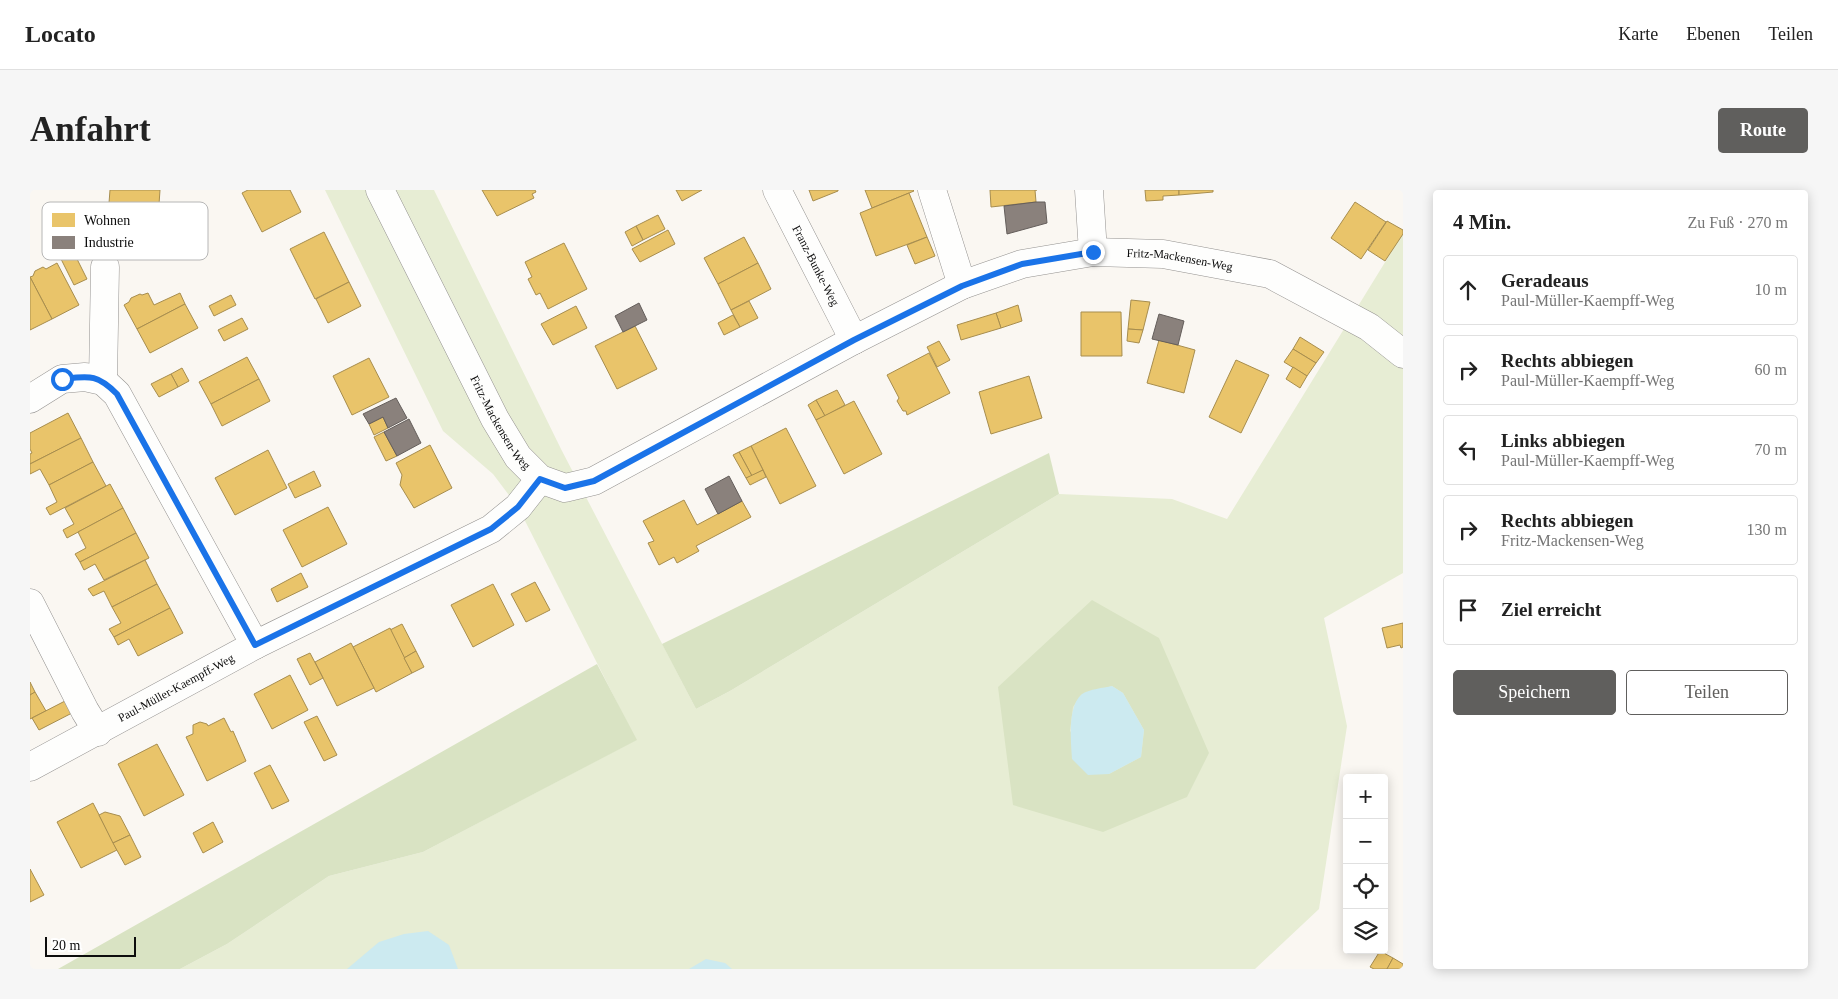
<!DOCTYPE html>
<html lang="de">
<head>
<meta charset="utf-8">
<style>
  :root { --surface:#fff; --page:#f6f6f6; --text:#222; --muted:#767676; --line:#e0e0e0; --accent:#605f5d }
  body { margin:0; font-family:Georgia,serif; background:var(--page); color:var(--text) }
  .controls { position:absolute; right:15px; bottom:15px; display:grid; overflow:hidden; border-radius:5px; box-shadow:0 2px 12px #0003 }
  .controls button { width:45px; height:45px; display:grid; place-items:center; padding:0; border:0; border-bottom:1px solid var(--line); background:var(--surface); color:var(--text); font:25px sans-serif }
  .scale { position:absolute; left:15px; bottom:12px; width:91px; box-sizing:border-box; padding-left:5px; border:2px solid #0d0d0d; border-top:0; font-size:14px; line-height:18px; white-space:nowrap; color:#0d0d0d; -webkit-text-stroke:4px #fff; paint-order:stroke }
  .stop { position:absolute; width:15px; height:15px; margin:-11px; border:4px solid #1a73e8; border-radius:50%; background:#fff }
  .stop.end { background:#1a73e8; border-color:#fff; box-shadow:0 1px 5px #0008 }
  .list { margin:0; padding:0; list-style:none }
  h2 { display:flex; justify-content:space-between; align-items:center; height:65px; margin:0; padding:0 20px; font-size:21px }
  h2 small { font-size:16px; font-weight:400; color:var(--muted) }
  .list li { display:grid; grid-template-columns:32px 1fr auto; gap:15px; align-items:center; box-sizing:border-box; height:70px; margin:0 10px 10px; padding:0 10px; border:1px solid var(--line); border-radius:5px }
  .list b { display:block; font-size:19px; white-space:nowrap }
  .list p { margin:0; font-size:16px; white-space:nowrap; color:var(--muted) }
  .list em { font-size:16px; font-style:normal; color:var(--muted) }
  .actions { display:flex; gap:10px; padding:15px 20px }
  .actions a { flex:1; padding:11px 0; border:1px solid var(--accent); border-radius:5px; text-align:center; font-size:18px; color:var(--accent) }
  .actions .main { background:var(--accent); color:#fff }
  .icon { flex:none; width:28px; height:28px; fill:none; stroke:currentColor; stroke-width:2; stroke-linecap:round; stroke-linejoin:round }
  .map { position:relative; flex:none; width:1373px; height:779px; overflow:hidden; border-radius:5px }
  header { display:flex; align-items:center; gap:30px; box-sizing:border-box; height:70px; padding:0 25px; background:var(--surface); border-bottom:1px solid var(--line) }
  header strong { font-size:24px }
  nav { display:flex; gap:28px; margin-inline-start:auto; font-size:18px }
  .intro { display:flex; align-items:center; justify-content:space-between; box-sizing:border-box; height:120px; padding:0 30px }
  h1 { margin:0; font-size:35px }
  .button { padding:12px 22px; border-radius:5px; background:var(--accent); color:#fff; font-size:18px; font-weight:700 }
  main { display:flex; gap:30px; padding:0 30px }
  aside { flex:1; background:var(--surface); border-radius:5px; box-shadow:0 2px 12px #0003 }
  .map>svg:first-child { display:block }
  .green { fill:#e7edd4 }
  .forest { fill:#d9e3c3; fill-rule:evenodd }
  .water { fill:#cceaf0 }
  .homes { fill:#e9c46a; stroke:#a78d4e }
  .industry { fill:#8a817c; stroke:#645e5b }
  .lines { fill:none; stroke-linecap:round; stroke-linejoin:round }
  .minor-casing { stroke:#949290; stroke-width:29 }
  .minor { stroke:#fefefd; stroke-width:28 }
  .route { stroke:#1a73e8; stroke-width:6 }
  .labels { text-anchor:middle; stroke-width:5; stroke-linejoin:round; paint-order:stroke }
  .street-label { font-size:12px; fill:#0d0d0d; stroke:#fff }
  .key { fill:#fff; stroke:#b6b6b6; stroke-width:1 }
  .key-label { font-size:14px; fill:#0d0d0d }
</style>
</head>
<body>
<header>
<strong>Locato</strong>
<nav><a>Karte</a><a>Ebenen</a><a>Teilen</a></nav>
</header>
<div class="intro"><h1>Anfahrt</h1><a class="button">Route</a></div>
<main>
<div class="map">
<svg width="1373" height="779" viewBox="0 0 1373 779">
  <rect width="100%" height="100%" fill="#faf7f2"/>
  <path class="green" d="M295,0H404L531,259L666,519L700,501L1029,304L1142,309L1197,329L1373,43V383L1294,428L1317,536L1289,719L1225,779H150L197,754L299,686L393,662L606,550L488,317L463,284L413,241Z"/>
  <g class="forest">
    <path d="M1019,263L1029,304L700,501L666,519L632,454Z"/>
    <path d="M1062,410L1129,448L1179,563L1157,607L1073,642L983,615L968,497ZM1082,496L1093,503L1114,540L1111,567L1079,584L1040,541L1043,517L1051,505Z"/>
    <path d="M567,474L607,550L393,662L299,686L197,754L150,779H28Z"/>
  </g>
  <g class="water">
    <path d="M1082,496L1093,503L1114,540L1111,567L1079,584L1058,585L1042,569C1041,552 1037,516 1052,504C1060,499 1073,498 1082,496Z"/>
    <path d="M398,741L419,755L428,779H317L349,752L374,744Z"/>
    <path d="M676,769L695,773L702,779H659Z"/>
  </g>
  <g class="homes">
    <path d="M80,0H130L127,43L110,42L108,39L98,38L95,41L77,39Z"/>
    <path d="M218,0H260L271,22L232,42L212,3Z"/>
    <path d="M452,0H505L506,2L502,4L504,8L467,26Z"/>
    <path d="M646,0H672L652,11Z"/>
    <path d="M779,0H808V1L783,11Z"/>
    <path d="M835,0H883L884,1L842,18Z"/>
    <path d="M960,0H1007H1005L1006,12L961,17Z"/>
    <path d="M1115,0H1149V5L1133,6V10L1116,11Z"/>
    <path d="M1149,0H1183V2L1149,5Z"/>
    <path d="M879,3L897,47L846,66L830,23Z"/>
    <path d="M1325,12L1356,32L1331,69L1301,48Z"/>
    <path d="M628,25L635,39L613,50L606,36Z"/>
    <path d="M1357,31L1373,40V44L1355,71L1338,60Z"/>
    <path d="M606,36L613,50L602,56L595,42Z"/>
    <path d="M638,40L645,54L610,72L602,59Z"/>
    <path d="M294,42L319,92L285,109L260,59Z"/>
    <path d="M714,47L728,73L688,94L674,68Z"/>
    <path d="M897,47L905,66L885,74L877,55Z"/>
    <path d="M39,53L57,89L44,95L26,59Z"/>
    <path d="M534,53L557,99L518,119L510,103L506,105L498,89L502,87L495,72Z"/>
    <path d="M27,73L49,115L22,129L0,87L3,86L5,81L13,77L16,79Z"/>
    <path d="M728,73L741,99L701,120L688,94Z"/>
    <path d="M0,87L22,129L0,140Z"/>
    <path d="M319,92L331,116L298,133L286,109Z"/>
    <path d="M118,103L124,115L150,103L155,114L107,139L94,115L99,112L101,108L110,104L112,105Z"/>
    <path d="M201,105L206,115L184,126L179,116Z"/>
    <path d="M1101,110L1120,112L1113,140L1098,139Z"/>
    <path d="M719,111L728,128L710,137L701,120Z"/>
    <path d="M155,114L168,138L120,163L107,139Z"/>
    <path d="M988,115L992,131L971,138L966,123Z"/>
    <path d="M546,116L557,138L523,155L511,134Z"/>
    <path d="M1051,122H1091L1092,166H1051Z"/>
    <path d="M966,123L971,138L931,150L927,135Z"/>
    <path d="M703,125L710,137L694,145L688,133Z"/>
    <path d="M212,128L218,139L194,151L188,140Z"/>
    <path d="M605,136L627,179L587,199L565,156Z"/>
    <path d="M1098,139L1113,140L1109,153L1097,151Z"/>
    <path d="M1270,147L1294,162L1286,173L1263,159Z"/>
    <path d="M1129,150L1165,160L1154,203L1117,193Z"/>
    <path d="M909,151L920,170L907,177L897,157Z"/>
    <path d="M1263,159L1286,173L1277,186L1254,172Z"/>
    <path d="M899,163L920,203L877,225L876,221H873L867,211L869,208L857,185Z"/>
    <path d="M217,167L229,189L181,214L169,192Z"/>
    <path d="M339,168L359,207L322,225L303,186Z"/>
    <path d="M1206,170L1239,185L1211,243L1179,227Z"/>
    <path d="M1263,177L1277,186L1270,198L1256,189Z"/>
    <path d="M152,178L159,191L148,197L141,184Z"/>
    <path d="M141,184L148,197L129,207L121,194Z"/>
    <path d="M999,186L1012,228L961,244L949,202Z"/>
    <path d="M229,189L240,211L192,236L181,214Z"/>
    <path d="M807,200L815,215L795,226L786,210Z"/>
    <path d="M786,210L795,226L786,230L778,215Z"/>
    <path d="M824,211L852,264L814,284L786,230Z"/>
    <path d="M38,223L51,248L0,274V264L2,263L0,259V243Z"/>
    <path d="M353,227L358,238L344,245L339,234Z"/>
    <path d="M756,238L786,296L750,314L721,256Z"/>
    <path d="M354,242L367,266L356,271L344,247Z"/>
    <path d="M51,248L63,272L19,295L10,279L0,284V274Z"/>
    <path d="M400,255L422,298L384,318L370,295L372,285L366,273Z"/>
    <path d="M721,256L733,280L722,286L709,262Z"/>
    <path d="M238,260L257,298L205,325L185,288Z"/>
    <path d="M709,262L722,286L716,288L703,265Z"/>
    <path d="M63,272L76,296L20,325L16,318L27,312L19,295Z"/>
    <path d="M733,280L736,287L720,295L716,288Z"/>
    <path d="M284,281L291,296L265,308L258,294Z"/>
    <path d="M80,294L93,318L37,348L33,340L44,334L35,318Z"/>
    <path d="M654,310L667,335L712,311L721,327L666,356L669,361L647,373L644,367L629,375L618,353L624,351L613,331Z"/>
    <path d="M298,317L317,354L272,377L253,340Z"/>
    <path d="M93,318L106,343L50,372L45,364L56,358L48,342Z"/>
    <path d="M106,343L119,368L74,390L65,374L54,380L50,372Z"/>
    <path d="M115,370L127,394L82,417L74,401L63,406L58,399Z"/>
    <path d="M271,383L278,397L247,412L241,399Z"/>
    <path d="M505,392L520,420L496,432L481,404Z"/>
    <path d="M127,394L140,418L84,447L79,439L91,433L82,417Z"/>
    <path d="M463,394L484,435L443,457L421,415Z"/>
    <path d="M140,418L153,443L108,466L99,449L88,455L84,447Z"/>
    <path d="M1373,433V457L1371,458L1370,455L1357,458L1352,438Z"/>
    <path d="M372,434L386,461L374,468L360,440Z"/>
    <path d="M360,438L382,483L346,502L323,457Z"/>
    <path d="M321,453L344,498L307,516L285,472Z"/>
    <path d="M386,461L394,477L382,483L374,468Z"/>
    <path d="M280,463L293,488L280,495L267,469Z"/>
    <path d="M260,485L278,520L242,539L224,504Z"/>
    <path d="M0,492L5,502L0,505Z"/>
    <path d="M5,502L16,521L0,529V505Z"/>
    <path d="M35,511L42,523L9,540L2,528Z"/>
    <path d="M287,526L307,565L294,571L274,532Z"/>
    <path d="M194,528L201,542L203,541L216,571L177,591L156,547L163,544V535L170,532L177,534L178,536Z"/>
    <path d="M127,554L154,605L114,626L88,574Z"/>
    <path d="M240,575L259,611L242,619L224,583Z"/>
    <path d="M63,613L87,660L51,678L27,632Z"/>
    <path d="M75,622L90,626L100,645L83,653L69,625Z"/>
    <path d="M183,632L193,652L173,663L163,643Z"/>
    <path d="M100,645L111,667L95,675L83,653Z"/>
    <path d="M0,679L14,705L0,712Z"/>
    <path d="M1350,761L1363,768L1357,779H1344L1340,777Z"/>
    <path d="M1363,768L1373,774V779H1357Z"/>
  </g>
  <g class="industry">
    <path d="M1006,12H1015L1017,33L977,44L974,16Z"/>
    <path d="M609,113L617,130L593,142L585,126Z"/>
    <path d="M1129,124L1154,131L1148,155L1122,149Z"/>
    <path d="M366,208L377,228L358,238L353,227L339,234L333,224Z"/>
    <path d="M379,229L391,253L367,266L354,242Z"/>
    <path d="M699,286L712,311L688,324L675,299Z"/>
  </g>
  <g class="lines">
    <g class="minor-casing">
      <g id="minor">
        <path id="s1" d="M350,0L465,229L488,267L510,289L535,298L564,291L824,150L932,95L992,74L1063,62L1133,64L1240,84L1339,137L1373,164"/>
        <path id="s2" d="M747,0L824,150"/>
        <path d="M902,0L932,95"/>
        <path d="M1059,0L1063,62"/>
        <path d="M73,191L75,77"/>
        <path d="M0,209L32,189L55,187L73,191L87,204L225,455"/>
        <path d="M0,413L55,521L68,542"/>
        <path id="s3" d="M0,577L225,455L461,339L488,317L510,289"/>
      </g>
    </g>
    <use href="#minor" class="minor"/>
  </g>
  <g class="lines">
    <path class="route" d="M32,189C60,186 67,184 87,204L225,455L461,339L488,317L510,289L535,298L564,291L824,150L932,96L992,74L1063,62"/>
  </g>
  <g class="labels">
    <g class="street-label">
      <text dy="4" stroke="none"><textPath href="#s1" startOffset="1028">Fritz-Mackensen-Weg</textPath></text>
      <text dy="4" stroke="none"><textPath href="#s2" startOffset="85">Franz-Bunke-Weg</textPath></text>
      <text dy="4" stroke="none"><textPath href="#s1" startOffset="262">Fritz-Mackensen-Weg</textPath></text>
      <text dy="4" stroke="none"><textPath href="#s3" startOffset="166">Paul-Müller-Kaempff-Weg</textPath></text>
    </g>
  </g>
  <rect x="12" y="12" width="166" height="58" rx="8" class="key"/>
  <rect x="22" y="23" width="23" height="14" fill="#e9c46a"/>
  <rect x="22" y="46" width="23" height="13" fill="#8a817c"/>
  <g class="key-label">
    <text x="54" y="35">Wohnen</text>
    <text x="54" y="57">Industrie</text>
  </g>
</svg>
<div class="controls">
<button>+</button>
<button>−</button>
<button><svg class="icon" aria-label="locate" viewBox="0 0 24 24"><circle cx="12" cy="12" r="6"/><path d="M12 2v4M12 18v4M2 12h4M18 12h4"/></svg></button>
<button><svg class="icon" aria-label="layers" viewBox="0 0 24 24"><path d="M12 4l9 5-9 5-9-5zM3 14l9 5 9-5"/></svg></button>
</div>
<div class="scale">20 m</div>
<div class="stop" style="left:32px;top:189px"></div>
<div class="stop end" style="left:1063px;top:62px"></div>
</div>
<aside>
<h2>4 Min.<small>Zu Fuß · 270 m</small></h2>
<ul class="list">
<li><svg class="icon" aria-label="ahead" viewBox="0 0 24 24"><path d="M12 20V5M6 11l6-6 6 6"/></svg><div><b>Geradeaus</b><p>Paul-Müller-Kaempff-Weg</p></div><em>10 m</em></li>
<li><svg class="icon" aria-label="right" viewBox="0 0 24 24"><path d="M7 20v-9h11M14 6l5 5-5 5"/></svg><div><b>Rechts abbiegen</b><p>Paul-Müller-Kaempff-Weg</p></div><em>60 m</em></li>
<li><svg class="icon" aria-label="left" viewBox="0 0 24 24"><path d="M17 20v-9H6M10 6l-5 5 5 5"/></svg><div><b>Links abbiegen</b><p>Paul-Müller-Kaempff-Weg</p></div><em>70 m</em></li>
<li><svg class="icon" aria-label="right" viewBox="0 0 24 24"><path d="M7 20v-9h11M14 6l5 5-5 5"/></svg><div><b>Rechts abbiegen</b><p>Fritz-Mackensen-Weg</p></div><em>130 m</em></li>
<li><svg class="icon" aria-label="arrive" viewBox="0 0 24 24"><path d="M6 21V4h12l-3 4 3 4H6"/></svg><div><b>Ziel erreicht</b></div></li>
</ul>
<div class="actions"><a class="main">Speichern</a><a>Teilen</a></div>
</aside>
</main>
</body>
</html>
